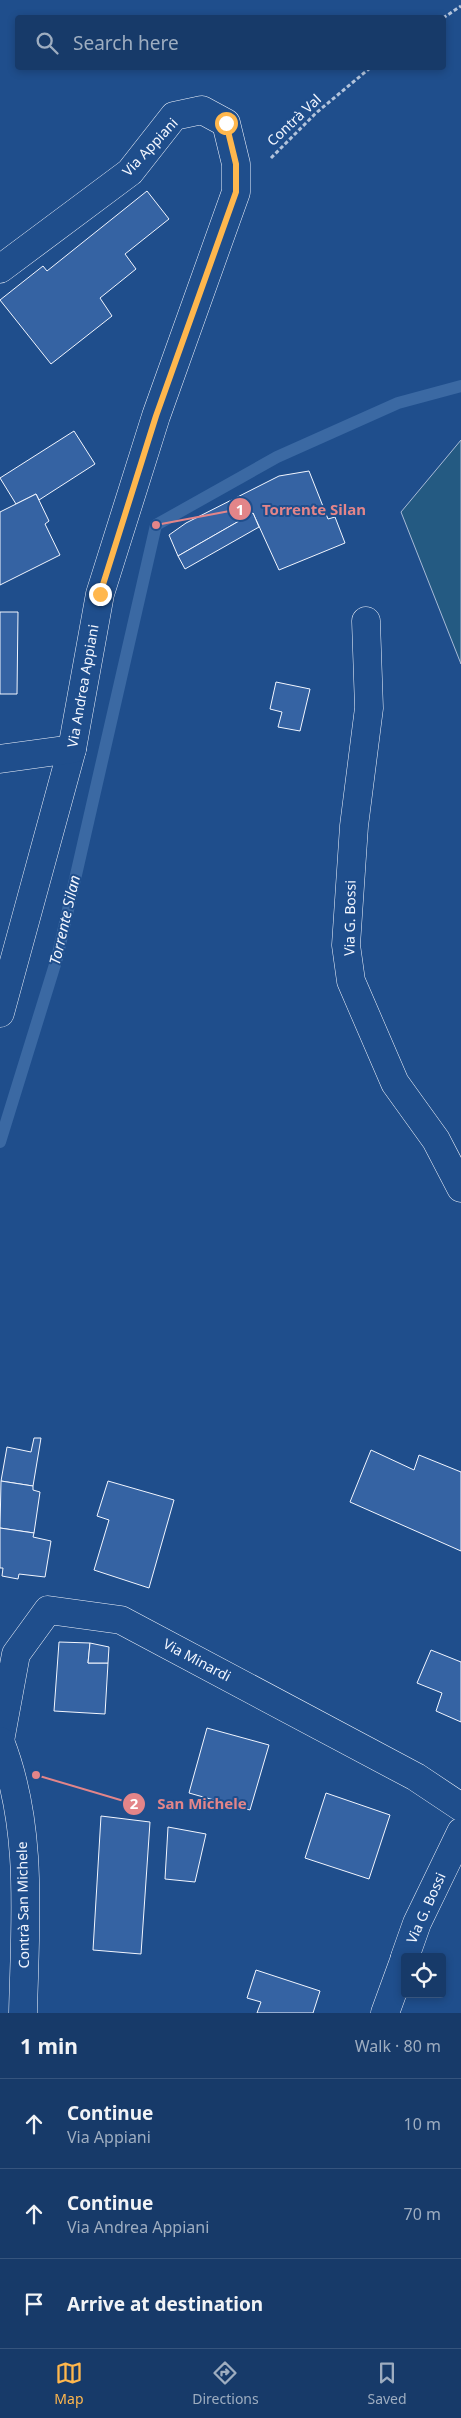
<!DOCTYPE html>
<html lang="en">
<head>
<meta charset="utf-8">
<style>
  :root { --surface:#173a69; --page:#20416f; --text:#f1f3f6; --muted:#9eadc0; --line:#36547d; --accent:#ffb74d }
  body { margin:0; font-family:"Noto Sans",sans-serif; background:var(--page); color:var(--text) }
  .controls { position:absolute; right:15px; bottom:15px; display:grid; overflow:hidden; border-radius:5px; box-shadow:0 2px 8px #0003 }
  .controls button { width:45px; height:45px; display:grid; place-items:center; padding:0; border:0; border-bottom:1px solid var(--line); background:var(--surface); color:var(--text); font:25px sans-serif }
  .stop { position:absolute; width:15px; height:15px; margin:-11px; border:4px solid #ffb74d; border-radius:50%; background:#fff }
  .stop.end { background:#ffb74d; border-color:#fff; box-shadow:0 1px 5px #0008 }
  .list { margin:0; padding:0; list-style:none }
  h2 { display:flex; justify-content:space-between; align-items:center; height:65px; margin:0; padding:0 20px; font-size:21px }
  h2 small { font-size:16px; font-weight:400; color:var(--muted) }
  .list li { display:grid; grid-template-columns:32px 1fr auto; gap:15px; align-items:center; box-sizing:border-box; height:90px; padding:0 20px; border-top:1px solid var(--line) }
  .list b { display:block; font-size:19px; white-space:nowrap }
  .list p { margin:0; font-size:16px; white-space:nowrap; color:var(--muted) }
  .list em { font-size:16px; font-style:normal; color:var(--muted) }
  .icon { flex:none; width:28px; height:28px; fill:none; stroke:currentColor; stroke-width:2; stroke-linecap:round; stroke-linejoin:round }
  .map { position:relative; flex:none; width:461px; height:2013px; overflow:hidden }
  .search { position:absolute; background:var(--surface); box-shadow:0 2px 8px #0003; left:15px; right:15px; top:15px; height:55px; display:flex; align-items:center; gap:12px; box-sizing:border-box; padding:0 18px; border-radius:5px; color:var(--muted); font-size:19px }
  .sheet { height:335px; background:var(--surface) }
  nav { display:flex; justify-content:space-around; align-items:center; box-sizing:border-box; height:70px; border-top:1px solid var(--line); background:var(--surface); font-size:14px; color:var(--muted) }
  nav a { display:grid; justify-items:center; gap:2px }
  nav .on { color:var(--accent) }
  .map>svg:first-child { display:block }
  .green { fill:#245a82; stroke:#a8bbd7 }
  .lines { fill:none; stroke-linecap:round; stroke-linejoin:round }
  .stream { stroke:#3b69a3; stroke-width:12 }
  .building { fill:#3563a3; stroke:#f2f6ff }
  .minor-casing { stroke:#f2f6ff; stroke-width:29 }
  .secondary-casing { stroke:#f2f6ff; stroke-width:29 }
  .path { stroke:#b3c4dc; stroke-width:3; stroke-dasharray:4 2.5; stroke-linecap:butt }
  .minor { stroke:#1f4e8c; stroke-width:28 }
  .secondary { stroke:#1f4e8c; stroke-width:28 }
  .route { stroke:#ffb74d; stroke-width:6 }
  .labels { text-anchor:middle; stroke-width:4; stroke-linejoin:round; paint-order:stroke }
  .street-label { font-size:14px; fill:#f2f6ff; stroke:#1f4e8c }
  .water-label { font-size:15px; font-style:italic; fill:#f2f6ff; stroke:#1f4e8c }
  .leader { fill:none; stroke:#e38589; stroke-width:2 }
  .callout-dot { fill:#e38589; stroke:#1f4e8c; stroke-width:2 }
  .mark-label { font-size:15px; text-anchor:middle; font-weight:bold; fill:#fff }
  .callout-label { font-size:15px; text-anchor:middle; font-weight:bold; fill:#e38589; stroke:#1f4e8c; stroke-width:4; stroke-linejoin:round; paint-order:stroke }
</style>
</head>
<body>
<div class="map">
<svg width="461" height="2013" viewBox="0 0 461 2013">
  <rect width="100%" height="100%" fill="#1f4e8c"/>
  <path class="green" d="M461,440V664L401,512Z"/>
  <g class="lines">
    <path class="stream" d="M0,1142L57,958L156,525L277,457L398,403L461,386"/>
  </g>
  <g class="building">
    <path d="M147,191L169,219L125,254L136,269L100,298L112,316L51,364L0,300L43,266L47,271Z"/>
    <path d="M74,431L95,464L39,500L36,494L16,504L0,478Z"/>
    <path d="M309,471L328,519L335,517L345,543L279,570L253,513L178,556L169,535L186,523L279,476Z"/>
    <path d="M36,494L49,521L45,524L60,555L0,585V512Z"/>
    <path d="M253,513L259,527L185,569L178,556Z"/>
    <path d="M0,612H18L17,694H0Z"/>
    <path d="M276,682L310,689L300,731L278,727L282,712L270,709Z"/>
    <path d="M34,1438H41L33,1486L1,1481L7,1447L31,1452Z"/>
    <path d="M371,1450L414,1470L419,1455L461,1472V1551L350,1502Z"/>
    <path d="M1,1481L33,1486V1490L40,1492L34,1533L0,1528Z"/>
    <path d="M108,1481L174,1500L149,1588L94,1570L109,1520L97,1516Z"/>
    <path d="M0,1528L34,1533L33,1537L51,1541L45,1577L19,1574L18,1579L2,1576L3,1568H0Z"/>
    <path d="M59,1642L90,1643L88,1663H108L105,1714L54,1711Z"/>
    <path d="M90,1643L109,1647L108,1663H88Z"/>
    <path d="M431,1650L461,1662V1722L436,1711L442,1693L417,1683Z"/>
    <path d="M207,1728L269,1745L250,1810L189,1793Z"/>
    <path d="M326,1793L390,1815L369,1879L305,1858Z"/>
    <path d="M101,1816L150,1822L141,1954L93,1950Z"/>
    <path d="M168,1827L206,1834L195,1882L165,1879Z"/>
    <path d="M256,1970L320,1991L313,2013H257L261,2002L247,1998Z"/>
  </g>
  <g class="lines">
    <g class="minor-casing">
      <g id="minor">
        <path d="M0,269L130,172L174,116L202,110L226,123L236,164V192L156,416L100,594L72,749L0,1013"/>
        <path d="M366,621L369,708L354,826L346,945L351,981L395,1083L436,1140L461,1188"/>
        <path d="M0,759L72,749"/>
        <path d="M0,1741L16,1654L48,1610L121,1620L416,1777L461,1807"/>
        <path d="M405,1957L417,1923L461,1832"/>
        <path d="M385,2013L405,1958"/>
      </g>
    </g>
    <g class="secondary-casing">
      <path id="secondary" d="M0,1741C34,1828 25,1922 23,2013"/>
    </g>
    <g class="path">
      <path d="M443,18L461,6"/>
      <path d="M271,158L316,113L370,68"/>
    </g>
    <use href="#minor" class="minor"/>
    <use href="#secondary" class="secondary"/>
  </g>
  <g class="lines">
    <path class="route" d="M100,594L156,416L236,192V164L226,123"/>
  </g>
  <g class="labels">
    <g class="street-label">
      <text transform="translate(294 120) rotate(-43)" y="5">Contrà Val</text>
      <text transform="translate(150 147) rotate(-47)" y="5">Via Appiani</text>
      <text transform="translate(83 686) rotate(-80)" y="5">Via Andrea Appiani</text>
      <text transform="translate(350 918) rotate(-89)" y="5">Via G. Bossi</text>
      <text transform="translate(197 1660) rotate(28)" y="5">Via Minardi</text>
      <text transform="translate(23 1905) rotate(-91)" y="5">Contrà San Michele</text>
      <text transform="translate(426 1908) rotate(-66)" y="5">Via G. Bossi</text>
    </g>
    <g class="water-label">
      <text transform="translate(65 920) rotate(-77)" y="5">Torrente Silan</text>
    </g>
  </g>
  <path class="leader" d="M156 525L240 509M36 1775L134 1804"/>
  <g class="callout-dot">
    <circle cx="156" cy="525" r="5"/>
    <circle cx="36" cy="1775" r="5"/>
    <circle cx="240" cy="509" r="12"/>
    <circle cx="134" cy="1804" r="12"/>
  </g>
  <g class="mark-label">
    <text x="240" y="515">1</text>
    <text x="134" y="1809">2</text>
  </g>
  <g class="callout-label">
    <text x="314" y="515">Torrente Silan</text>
    <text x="202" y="1809">San Michele</text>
  </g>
</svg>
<div class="controls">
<button><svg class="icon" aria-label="locate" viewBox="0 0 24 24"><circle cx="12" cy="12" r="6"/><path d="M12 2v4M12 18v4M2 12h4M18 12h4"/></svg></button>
</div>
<div class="stop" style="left:226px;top:123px"></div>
<div class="stop end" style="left:100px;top:594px"></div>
<div class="search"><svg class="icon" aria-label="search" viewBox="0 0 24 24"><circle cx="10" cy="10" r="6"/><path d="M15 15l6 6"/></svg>Search here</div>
</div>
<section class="sheet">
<h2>1 min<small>Walk · 80 m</small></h2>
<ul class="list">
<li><svg class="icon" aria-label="ahead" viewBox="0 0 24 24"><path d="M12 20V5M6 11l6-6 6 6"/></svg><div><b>Continue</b><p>Via Appiani</p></div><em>10 m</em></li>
<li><svg class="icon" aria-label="ahead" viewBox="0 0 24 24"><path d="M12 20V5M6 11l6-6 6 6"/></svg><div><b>Continue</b><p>Via Andrea Appiani</p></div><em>70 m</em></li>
<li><svg class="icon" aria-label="arrive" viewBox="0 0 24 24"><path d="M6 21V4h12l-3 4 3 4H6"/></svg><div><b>Arrive at destination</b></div></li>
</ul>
</section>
<nav>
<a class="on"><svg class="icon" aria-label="map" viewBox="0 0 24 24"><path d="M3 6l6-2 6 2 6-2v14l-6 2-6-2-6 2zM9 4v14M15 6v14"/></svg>Map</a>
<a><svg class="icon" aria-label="directions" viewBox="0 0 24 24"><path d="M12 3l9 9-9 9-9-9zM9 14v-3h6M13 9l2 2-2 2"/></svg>Directions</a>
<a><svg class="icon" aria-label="saved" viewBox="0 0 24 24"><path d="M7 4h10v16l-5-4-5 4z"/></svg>Saved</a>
</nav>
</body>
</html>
